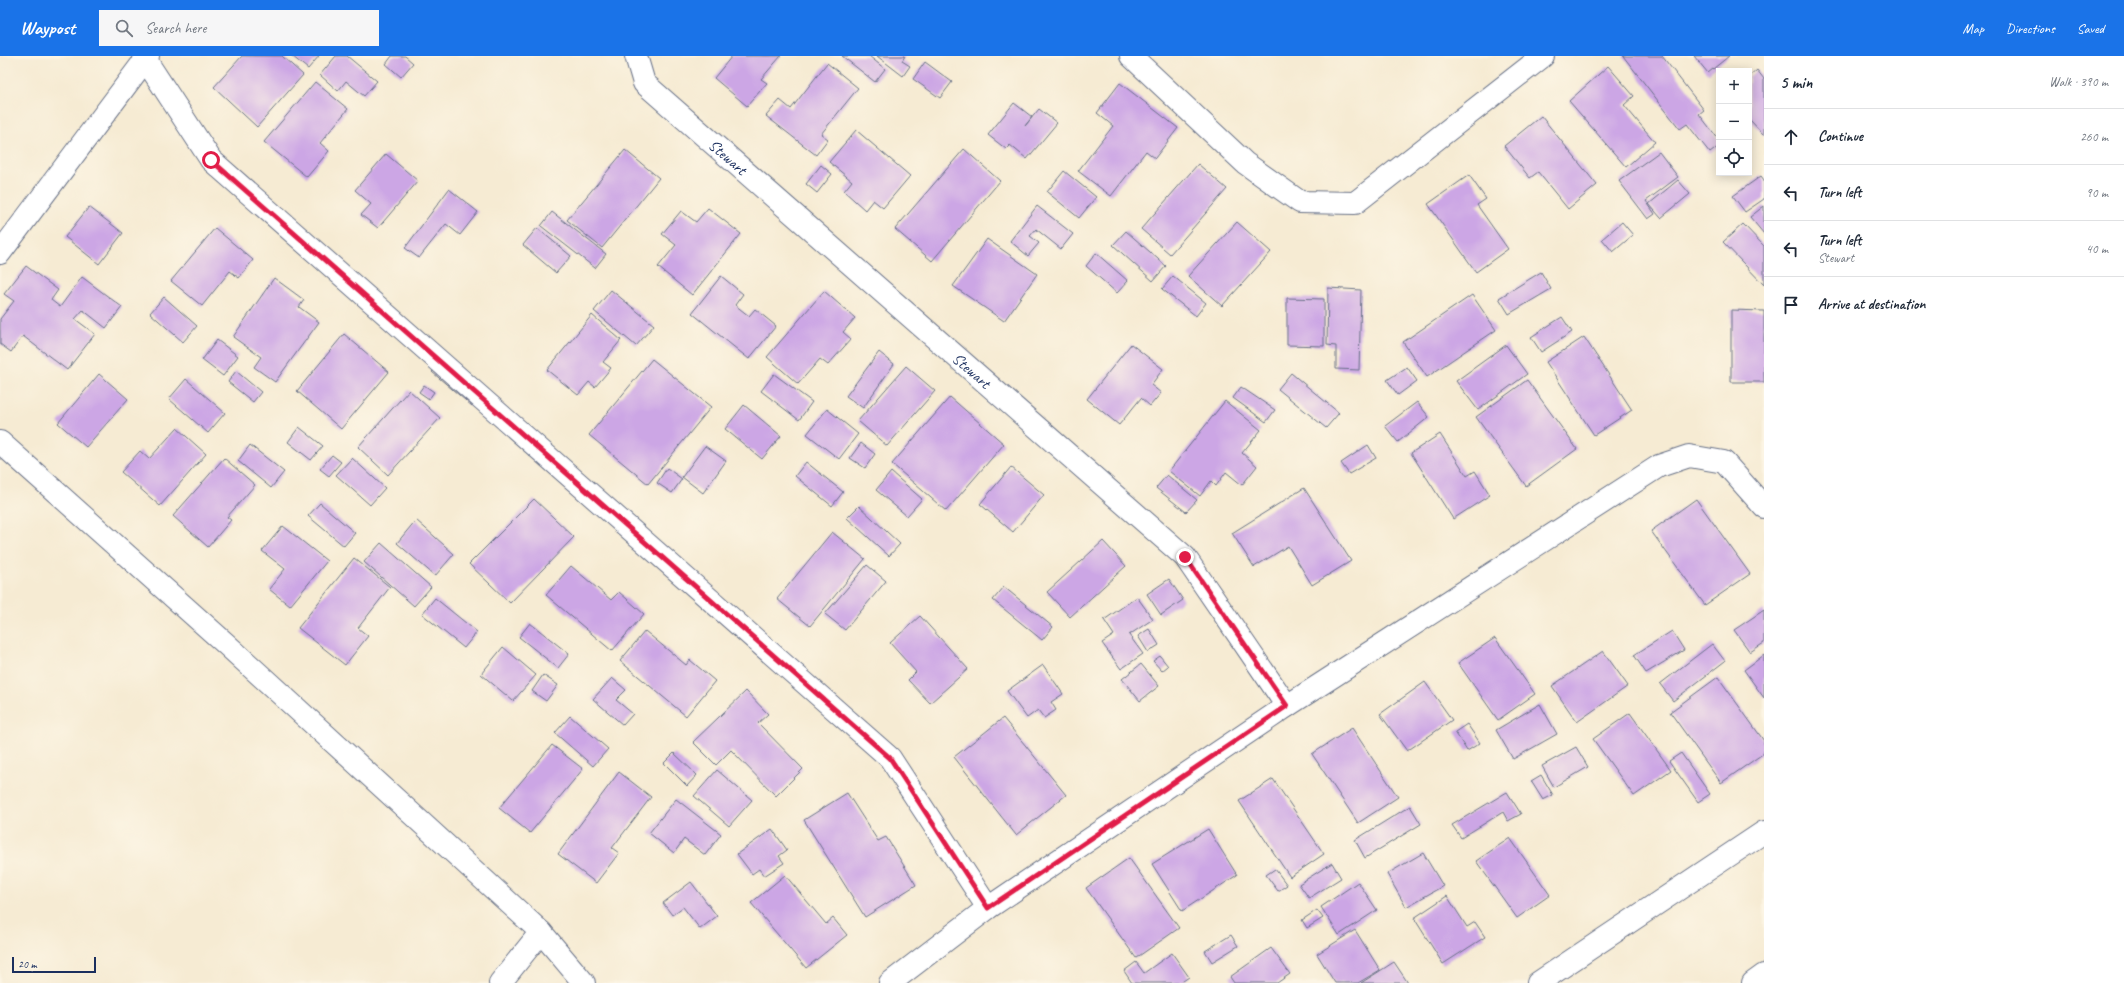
<!DOCTYPE html>
<html lang="en">
<head>
<meta charset="utf-8">
<style>
  :root { --surface:#fff; --page:#f6f6f7; --text:#1f2937; --muted:#747a83; --line:#e0e1e3; --accent:#1a73e8 }
  body { margin:0; font-family:Caveat,sans-serif; background:var(--page); color:var(--text) }
  .controls { position:absolute; right:12px; top:12px; display:grid; overflow:hidden; border-radius:0px; box-shadow:0 2px 10px #0003 }
  .controls button { width:36px; height:36px; display:grid; place-items:center; padding:0; border:0; border-bottom:1px solid var(--line); background:var(--surface); color:var(--text); font:20px sans-serif }
  .scale { position:absolute; left:12px; bottom:10px; width:84px; box-sizing:border-box; padding-left:4px; border:2px solid #1b2f5e; border-top:0; font-size:11px; line-height:14px; white-space:nowrap; color:#1b2f5e; -webkit-text-stroke:3px #fcf5e5; paint-order:stroke }
  .stop { position:absolute; width:12px; height:12px; margin:-9px; border:3px solid #e11d48; border-radius:50%; background:#fff }
  .stop.end { background:#e11d48; border-color:#fff; box-shadow:0 1px 4px #0008 }
  .list { margin:0; padding:0; list-style:none }
  h2 { display:flex; justify-content:space-between; align-items:center; height:52px; margin:0; padding:0 16px; font-size:17px }
  h2 small { font-size:13px; font-weight:400; color:var(--muted) }
  .list li { display:grid; grid-template-columns:26px 1fr auto; gap:12px; align-items:center; box-sizing:border-box; height:56px; padding:0 16px; border-top:1px solid var(--line) }
  .list b { display:block; font-size:15px; white-space:nowrap }
  .list p { margin:0; font-size:13px; white-space:nowrap; color:var(--muted) }
  .list em { font-size:13px; font-style:normal; color:var(--muted) }
  .icon { flex:none; width:22px; height:22px; fill:none; stroke:currentColor; stroke-width:2; stroke-linecap:round; stroke-linejoin:round }
  .map { position:relative; flex:none; width:1764px; height:927px; overflow:hidden }
  header { display:flex; align-items:center; gap:24px; box-sizing:border-box; height:56px; padding:0 20px; background:var(--accent); color:#fff }
  header strong { font-size:19px }
  nav { display:flex; gap:22px; margin-inline-start:auto; font-size:14px }
  .search { width:280px; height:36px; background:var(--page); display:flex; align-items:center; gap:10px; box-sizing:border-box; padding:0 14px; border-radius:0px; color:var(--muted); font-size:15px }
  main { display:flex }
  aside { flex:1; background:var(--surface) }
  .map>svg:first-child { display:block }
  .building { fill:#cca6e5 }
  .lines { fill:none; stroke-linecap:round; stroke-linejoin:round }
  .minor-casing { stroke:#687187; stroke-width:24 }
  .trunk-casing { stroke:#687187; stroke-width:24 }
  .minor { stroke:#fff; stroke-width:22 }
  .trunk { stroke:#fff; stroke-width:22 }
  .route { stroke:#e11d48; stroke-width:5 }
  .labels { text-anchor:middle; stroke-width:3.5; stroke-linejoin:round; paint-order:stroke }
  .street-label { font-size:16px; fill:#1b2f5e; stroke:#fcf5e5 }
</style>
</head>
<body>
<header>
<strong>Waypost</strong>
<div class="search"><svg class="icon" aria-label="search" viewBox="0 0 24 24"><circle cx="10" cy="10" r="6"/><path d="M15 15l6 6"/></svg>Search here</div>
<nav><a>Map</a><a>Directions</a><a>Saved</a></nav>
</header>
<main>
<div class="map">
<svg width="1764" height="927" viewBox="0 0 1764 927">
  <rect width="100%" height="100%" fill="#fcf5e5"/>
  <filter id="ink" filterUnits="userSpaceOnUse"><feTurbulence type="fractalNoise" baseFrequency=".025" numOctaves="2"/><feDisplacementMap in="SourceGraphic" scale="8" xChannelSelector="R" yChannelSelector="G"/><feConvolveMatrix kernelMatrix="1 2 1 2 8 2 1 2 1" color-interpolation-filters="sRGB"/></filter>
  <filter id="wash" filterUnits="userSpaceOnUse"><feTurbulence type="fractalNoise" baseFrequency=".012" numOctaves="4" result="noise"/><feDisplacementMap in="SourceGraphic" scale="16" xChannelSelector="R" yChannelSelector="G"/><feGaussianBlur stdDeviation="0.9" result="paint"/><feColorMatrix in="noise" values="0 0 0 0 0 0 0 0 0 0 0 0 0 0 0 0 0 1.4 0 .05"/><feComposite in="paint" operator="in"/></filter>
  <g filter="url(#wash)">
    <rect width="100%" height="100%" fill="#f6ebd3"/>
    <g id="blocks">
      <g class="building">
        <path d="M242,0H282L303,19L257,71L214,31Z"/>
        <path d="M292,0H319L308,13Z"/>
        <path d="M336,0H347L377,25L364,40L346,25L338,35L320,19Z"/>
        <path d="M392,0H405L413,7L401,21L386,8Z"/>
        <path d="M732,0H781L761,23L767,27L747,50L714,22Z"/>
        <path d="M842,0H869L885,13L875,26Z"/>
        <path d="M877,0H905L902,5L910,10L903,20Z"/>
        <path d="M1623,0H1662L1704,54L1699,58L1719,84V90L1710,97L1687,68L1680,73Z"/>
        <path d="M1694,0H1729L1708,17Z"/>
        <path d="M925,6L952,26L940,42L913,23Z"/>
        <path d="M827,7L858,32L821,78L828,83L816,99L766,60L780,44L791,53Z"/>
        <path d="M1608,10L1634,40L1624,49L1655,86L1626,111L1569,45Z"/>
        <path d="M1757,14L1764,23V79L1749,63V21Z"/>
        <path d="M315,26L348,53L320,87L329,95L307,121L264,86Z"/>
        <path d="M1120,27L1178,72L1155,102L1146,95L1111,140L1078,115L1113,70L1097,57Z"/>
        <path d="M1014,47L1032,61L1025,70L1039,53L1057,67L1027,103L1010,89L1006,93L988,79Z"/>
        <path d="M1541,60L1597,129L1568,153L1538,116L1530,122L1504,90Z"/>
        <path d="M856,74L910,120L883,152L873,144L865,154L844,135L852,125L829,106Z"/>
        <path d="M964,93L1000,125L932,205L895,173Z"/>
        <path d="M625,94L659,122L602,192L567,164Z"/>
        <path d="M1659,96L1678,121L1646,145L1655,158L1648,163L1619,125Z"/>
        <path d="M386,98L418,125L378,172L361,159L371,148L355,134Z"/>
        <path d="M1198,108L1227,133L1170,198L1141,173Z"/>
        <path d="M821,109L832,118L817,137L806,128Z"/>
        <path d="M1064,115L1096,141L1079,162L1047,136Z"/>
        <path d="M1469,119L1486,143L1477,149L1508,193L1476,216L1428,148Z"/>
        <path d="M1761,120L1764,124V143L1745,156L1733,140Z"/>
        <path d="M1678,124L1690,138L1661,162L1649,148Z"/>
        <path d="M449,133L478,156L460,179L446,168L419,202L405,192Z"/>
        <path d="M1037,150L1073,178L1061,193L1036,173L1030,180L1039,187L1028,200L1010,185Z"/>
        <path d="M1764,150V178L1750,161Z"/>
        <path d="M89,151L123,177L99,208L65,181Z"/>
        <path d="M708,152L741,178L692,239L658,211L676,189L662,178L681,155L696,166Z"/>
        <path d="M552,156L606,198L595,212L541,170Z"/>
        <path d="M1237,166L1271,196L1222,250L1188,220Z"/>
        <path d="M1622,166L1633,179L1613,196L1602,183Z"/>
        <path d="M1743,168L1764,190V229L1723,186Z"/>
        <path d="M215,172L253,204L239,222L230,215L202,250L171,225Z"/>
        <path d="M537,172L571,200L556,217L523,189Z"/>
        <path d="M1126,175L1166,210L1153,225L1113,189Z"/>
        <path d="M987,183L1037,218L1004,265L953,230Z"/>
        <path d="M1096,197L1128,225L1117,237L1086,210Z"/>
        <path d="M26,210L58,234L51,244L60,251L82,221L122,251L106,272L83,254L75,263L95,278L67,314L23,280L11,296L0,288V263L14,245L4,238Z"/>
        <path d="M1541,216L1551,233L1509,258L1499,242Z"/>
        <path d="M721,220L743,238L735,249L749,260L755,253L776,270L749,303L692,257Z"/>
        <path d="M1173,220L1206,247L1196,260L1162,233Z"/>
        <path d="M274,222L304,244L299,251L319,266L275,326L254,311L261,301L233,281Z"/>
        <path d="M1328,232L1361,234L1359,314L1336,313V290L1327,289Z"/>
        <path d="M611,234L654,269L636,290L594,255Z"/>
        <path d="M824,235L855,262L843,276L851,283L828,309L820,303L798,328L767,301Z"/>
        <path d="M1472,239L1496,274L1427,321L1403,286Z"/>
        <path d="M164,241L197,270L183,286L150,257Z"/>
        <path d="M1287,242L1324,243V290L1287,289Z"/>
        <path d="M1731,254L1764,255V326H1731Z"/>
        <path d="M592,259L621,284L603,306L611,312L595,331L589,326L578,339L547,314Z"/>
        <path d="M1562,261L1572,276L1541,296L1531,281Z"/>
        <path d="M344,278L389,316L341,373L297,335Z"/>
        <path d="M1584,281L1632,354L1594,379L1546,306Z"/>
        <path d="M217,284L238,300L223,320L202,304Z"/>
        <path d="M1131,288L1163,313L1151,329L1161,337L1150,350L1141,342L1119,369L1087,343Z"/>
        <path d="M1506,289L1527,318L1478,354L1456,325Z"/>
        <path d="M879,296L894,308L863,352L846,340Z"/>
        <path d="M652,303L711,351L648,428L589,379Z"/>
        <path d="M439,309L479,343L472,350L432,316Z"/>
        <path d="M906,310L935,335L887,390L858,365Z"/>
        <path d="M1407,311L1417,325L1398,339L1387,324Z"/>
        <path d="M236,315L261,336L253,346L228,326Z"/>
        <path d="M1291,317L1339,357L1326,372L1278,333Z"/>
        <path d="M99,318L128,343L86,391L58,367Z"/>
        <path d="M774,318L812,346L799,364L761,335Z"/>
        <path d="M186,323L225,357L208,377L169,343Z"/>
        <path d="M1527,324L1577,393L1526,430L1476,361Z"/>
        <path d="M424,329L434,336L429,343L419,336Z"/>
        <path d="M1241,331L1275,354L1266,366L1233,342Z"/>
        <path d="M409,334L440,362L388,419L358,391Z"/>
        <path d="M950,341L1004,388L946,455L892,408Z"/>
        <path d="M1225,345L1261,374L1242,397L1257,410L1242,429L1226,416L1216,430L1211,425L1200,440L1169,415Z"/>
        <path d="M1417,346L1429,361L1398,386L1385,370Z"/>
        <path d="M744,349L781,380L762,403L725,373Z"/>
        <path d="M827,353L858,378L839,403L807,378Z"/>
        <path d="M299,371L323,390L311,404L288,386Z"/>
        <path d="M177,372L206,398L160,450L121,416L140,395L149,403Z"/>
        <path d="M1440,378L1467,420L1475,415L1490,439L1453,463L1411,397Z"/>
        <path d="M861,387L875,398L865,412L850,402Z"/>
        <path d="M250,389L284,416L271,432L238,405Z"/>
        <path d="M1368,389L1376,402L1349,418L1341,407Z"/>
        <path d="M705,390L726,405L703,437L682,421Z"/>
        <path d="M332,399L341,406L329,420L320,413Z"/>
        <path d="M224,402L255,429L227,461L231,464L208,491L173,460Z"/>
        <path d="M352,402L385,432L370,449L336,419Z"/>
        <path d="M806,406L843,436L832,450L795,420Z"/>
        <path d="M1011,411L1044,439L1013,476L980,448Z"/>
        <path d="M667,412L682,423L672,437L657,427Z"/>
        <path d="M891,416L922,443L907,460L876,434Z"/>
        <path d="M1167,419L1197,444L1186,456L1156,432Z"/>
        <path d="M1304,432L1351,505L1312,529L1288,490L1254,511L1232,477Z"/>
        <path d="M534,443L574,481L510,547L469,508Z"/>
        <path d="M1696,443L1750,518L1705,549L1651,475Z"/>
        <path d="M320,447L355,477L344,490L308,460Z"/>
        <path d="M859,450L900,488L889,500L847,462Z"/>
        <path d="M416,464L454,498L435,520L397,487Z"/>
        <path d="M283,470L327,505L290,550L269,533L285,513L262,495Z"/>
        <path d="M832,476L865,503L810,570L777,543Z"/>
        <path d="M1103,485L1126,510L1070,561L1047,536Z"/>
        <path d="M381,487L431,531L414,550L364,506Z"/>
        <path d="M354,502L390,531L358,572L368,580L345,609L298,572Z"/>
        <path d="M867,509L886,525L845,574L825,558Z"/>
        <path d="M571,510L611,544L619,536L644,558L612,595L546,539Z"/>
        <path d="M1169,523L1183,544L1161,559L1147,538Z"/>
        <path d="M1004,531L1053,571L1042,584L993,544Z"/>
        <path d="M1137,541L1153,563L1129,579L1143,598L1121,613L1102,587L1114,579L1104,564Z"/>
        <path d="M435,542L477,576L464,592L422,558Z"/>
        <path d="M1764,554V587L1750,596L1734,574Z"/>
        <path d="M920,560L968,613L930,647L908,624L916,616L890,587Z"/>
        <path d="M530,567L569,598L558,612L519,581Z"/>
        <path d="M1149,573L1159,589L1148,596L1138,580Z"/>
        <path d="M645,575L686,609L690,604L715,625L686,660L620,605Z"/>
        <path d="M1672,575L1684,594L1646,617L1634,599Z"/>
        <path d="M1495,582L1535,638L1498,664L1458,607Z"/>
        <path d="M1712,588L1725,605L1673,645L1660,628Z"/>
        <path d="M503,591L536,619L513,645L481,618Z"/>
        <path d="M1603,595L1628,630L1577,666L1552,630Z"/>
        <path d="M1764,599V642L1744,614Z"/>
        <path d="M1160,600L1168,610L1162,615L1153,605Z"/>
        <path d="M1141,608L1159,630L1140,645L1122,623Z"/>
        <path d="M1043,609L1063,638L1051,646L1056,654L1044,662L1038,654L1027,662L1007,635Z"/>
        <path d="M543,619L558,629L546,645L532,635Z"/>
        <path d="M1718,621L1764,685V697L1721,727L1670,656Z"/>
        <path d="M612,622L626,634L616,644L633,658L623,669L593,643Z"/>
        <path d="M1425,626L1452,664L1407,695L1380,658Z"/>
        <path d="M746,635L768,658L758,667L803,713L776,740L731,694L716,709L693,686Z"/>
        <path d="M1540,648L1557,678L1513,703L1496,674Z"/>
        <path d="M1630,657L1671,714L1634,740L1593,683Z"/>
        <path d="M570,660L608,693L593,710L555,677Z"/>
        <path d="M1003,662L1066,739L1016,779L954,701Z"/>
        <path d="M1467,668L1480,687L1467,695L1455,676Z"/>
        <path d="M1352,672L1398,741L1358,767L1312,698Z"/>
        <path d="M552,689L583,713L530,777L499,752Z"/>
        <path d="M1576,691L1588,711L1554,731L1542,710Z"/>
        <path d="M674,697L697,719L687,730L664,707Z"/>
        <path d="M1681,697L1710,738L1698,746L1669,705Z"/>
        <path d="M717,714L752,744L729,770L694,740Z"/>
        <path d="M619,716L651,741L612,792L619,797L596,827L558,798Z"/>
        <path d="M1541,719L1553,739L1543,744L1531,725Z"/>
        <path d="M1273,723L1324,798L1290,821L1239,745Z"/>
        <path d="M1507,736L1521,758L1508,765L1503,756L1461,782L1452,769Z"/>
        <path d="M847,737L878,785L886,781L916,829L865,861L804,764Z"/>
        <path d="M676,743L721,778L705,799L684,783L674,797L649,777Z"/>
        <path d="M1410,750L1421,768L1365,802L1355,784Z"/>
        <path d="M772,773L787,794L779,800L784,807L764,820L759,813L752,818L737,798Z"/>
        <path d="M1208,773L1237,819L1182,855L1152,808Z"/>
        <path d="M1510,782L1550,839L1517,862L1476,805Z"/>
        <path d="M1423,797L1443,830L1406,851L1387,818Z"/>
        <path d="M1129,802L1179,872L1136,902L1086,832Z"/>
        <path d="M1332,807L1341,822L1309,842L1299,828Z"/>
        <path d="M1275,813L1287,829L1278,835L1266,819Z"/>
        <path d="M785,819L826,868L833,862L847,879L806,912L751,847Z"/>
        <path d="M691,826L717,860L700,873L683,851L672,859L663,847Z"/>
        <path d="M1358,826L1377,854L1339,879L1321,851Z"/>
        <path d="M1447,840L1467,871L1475,866L1485,881L1443,908L1414,862Z"/>
        <path d="M1317,854L1323,862L1307,872L1302,864Z"/>
        <path d="M1355,874L1380,914L1358,927H1335L1317,898Z"/>
        <path d="M1231,879L1238,890L1212,906L1205,895Z"/>
        <path d="M1271,892L1290,918L1277,927H1234L1230,921Z"/>
        <path d="M1172,897L1189,921L1180,927H1132L1124,915L1136,906L1144,917Z"/>
        <path d="M1394,906L1408,927H1361Z"/>
      </g>
    </g>
  </g>
  <g filter="url(#ink)">
    <use href="#blocks" fill-opacity="0" stroke="#687187" stroke-width="1"/>
    <g class="lines">
      <g class="minor-casing">
        <g id="minor">
          <path id="s1" d="M636,0L644,27L1185,501L1287,650"/>
          <path d="M1131,0L1245,107L1300,146L1355,147L1543,0"/>
          <path d="M145,3L211,104L890,702L988,852"/>
          <path d="M0,197L148,0"/>
          <path d="M0,386L226,588L541,876L584,927"/>
          <path d="M500,927L541,876"/>
          <path d="M890,927L988,852L1287,650L1659,410L1689,400L1724,406L1764,451"/>
          <path d="M1538,927L1764,776"/>
        </g>
      </g>
      <g class="trunk-casing">
        <path id="trunk" d="M1753,927L1764,919"/>
      </g>
      <use href="#minor" class="minor"/>
      <use href="#trunk" class="trunk"/>
    </g>
  </g>
  <g class="lines" filter="url(#ink)">
    <path class="route" d="M211,104L890,702L988,852L1287,650L1185,501"/>
  </g>
  <g class="labels">
    <g class="street-label">
      <text dy="6" stroke="none"><textPath href="#s1" startOffset="140">Stewart</textPath></text>
      <text dy="6" stroke="none"><textPath href="#s1" startOffset="464">Stewart</textPath></text>
    </g>
  </g>
</svg>
<div class="controls">
<button>+</button>
<button>−</button>
<button><svg class="icon" aria-label="locate" viewBox="0 0 24 24"><circle cx="12" cy="12" r="6"/><path d="M12 2v4M12 18v4M2 12h4M18 12h4"/></svg></button>
</div>
<div class="scale">20 m</div>
<div class="stop" style="left:211px;top:104px"></div>
<div class="stop end" style="left:1185px;top:501px"></div>
</div>
<aside>
<h2>5 min<small>Walk · 390 m</small></h2>
<ul class="list">
<li><svg class="icon" aria-label="ahead" viewBox="0 0 24 24"><path d="M12 20V5M6 11l6-6 6 6"/></svg><div><b>Continue</b></div><em>260 m</em></li>
<li><svg class="icon" aria-label="left" viewBox="0 0 24 24"><path d="M17 20v-9H6M10 6l-5 5 5 5"/></svg><div><b>Turn left</b></div><em>90 m</em></li>
<li><svg class="icon" aria-label="left" viewBox="0 0 24 24"><path d="M17 20v-9H6M10 6l-5 5 5 5"/></svg><div><b>Turn left</b><p>Stewart</p></div><em>40 m</em></li>
<li><svg class="icon" aria-label="arrive" viewBox="0 0 24 24"><path d="M6 21V4h12l-3 4 3 4H6"/></svg><div><b>Arrive at destination</b></div></li>
</ul>
</aside>
</main>
</body>
</html>
